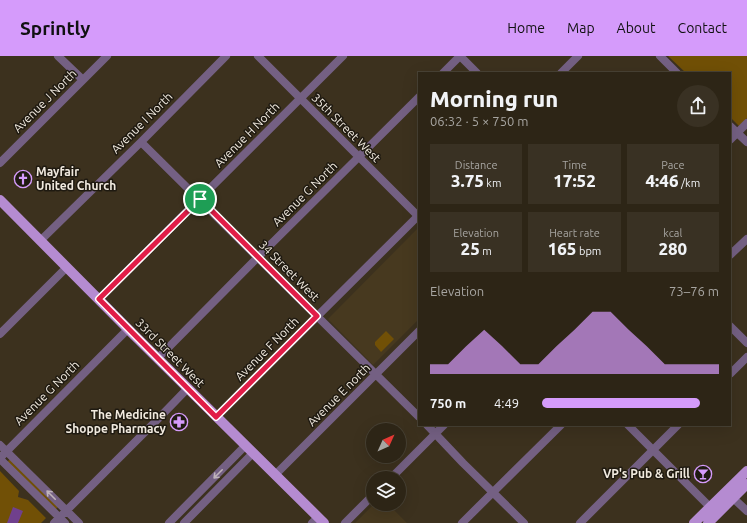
<!DOCTYPE html>
<meta charset="utf-8">
<style>
body{margin:0;font-family:Ubuntu,sans-serif;background:#393123;color:#f1f3f6;height:100vh;display:flex;flex-direction:column;font-size:15px;white-space:nowrap}
*{box-sizing:border-box;margin:0}
p{font-size:13px;color:#a7a5a1}
.icon{flex:none;width:22px;height:22px;fill:none;stroke:currentColor;stroke-width:2;stroke-linecap:round;stroke-linejoin:round}
.map{position:relative;flex:1;overflow:hidden}
.panel{position:absolute;left:418px;top:16px;width:313px;height:354px;display:flex;flex-direction:column;background:#2d2516;border-radius:0px;box-shadow:0 4px 16px #0002,0 0 0 1px #484235}
.panel>*{flex:none}
.needle{width:26px;rotate:45deg}
.controls{position:absolute;left:366px;top:367px;display:grid;gap:8px}
.controls a{display:grid;place-items:center;width:40px;height:40px;border-radius:50%;background:#2d2516;box-shadow:0 4px 16px #0002,0 0 0 1px #484235;font-size:20px}
.pin{position:absolute;display:grid;place-items:center;width:34px;height:34px;color:#fff;margin:-17px;border:2px solid #fff;border-radius:50%;box-shadow:0 1px 4px #0007}
.round{display:grid;place-items:center;flex:none;width:42px;height:42px;border-radius:21px;background:#393123}
.summary{display:flex;align-items:center;justify-content:space-between;height:68px;padding:0 12px}
h1{font-size:22px;font-weight:800;line-height:30px}
.stats{display:grid;grid-template-columns:repeat(3,1fr);gap:6px;height:68px;padding:4px 12px}
.stats div{display:grid;align-content:center;border-radius:0px;background:#393123;text-align:center}
.stats b{font-size:17px;font-weight:800}
.stats small{font-size:11px;font-weight:400}
.stats p{font-size:11px}
.chart{height:112px;padding:8px 12px}
.chart p{display:flex;justify-content:space-between}
.chart svg{width:100%;height:72px;margin-top:4px;fill:#d59bfb;opacity:.7}
ul{padding:0 12px;list-style:none;font-size:13px}
li{display:grid;grid-template-columns:64px 48px 1fr;align-items:center;height:30px}
li i{height:10px;border-radius:5px;background:#d59bfb}
header{display:flex;align-items:center;gap:24px;box-sizing:border-box;height:56px;padding:0 20px;background:#d59bfb;color:#111}
header strong{font-size:19px}
nav{display:flex;gap:22px;margin-inline-start:auto;font-size:14px}
.map>svg:first-child{display:block}
</style>
<header>
<strong>Sprintly</strong>
<nav><a>Home</a><a>Map</a><a>About</a><a>Contact</a></nav>
</header>
<div class="map">
<svg width="747" height="467" viewBox="0 0 747 467">
<rect width="100%" height="100%" fill="#3c311e"/>
<path fill="#47391f" d="M419,171v92l-46,46 -45,-46z
M374,448h14l19,19h-52z"/>
<path fill="#715006" d="M668,0h79v62l-8,8 -9,-9v-44h-44z
M386,275l8,8 -13,13 -6,-7v-3z
M10,403l48,48 -3,3 -48,-48z
M0,415l19,20 -1,6 10,3 18,18 -5,5h-41z"/>
<path fill="#70408d" d="M13,451l10,4 -5,12h-11z"/>
<g fill="none" stroke-linecap="round" stroke-linejoin="round">
<path stroke="#746083" stroke-width="8" d="M58,0l25,24
M258,0l160,160
M460,0l17,17
M660,0l17,17
M443,17l17,-17
M561,17l17,-17
M730,70l17,16
M730,84l17,-17
M141,86l278,275
M0,107l107,-107
M40,185l101,-99 85,-86
M730,199l17,-16
M99,243l244,-243
M730,270l17,17
M0,278l67,-67
M158,302l100,-101 161,-160
M730,318l17,-17
M216,361l203,-202
M427,369l36,38 61,60
M628,369l86,86
M0,389l79,78
M0,402l128,-129
M0,403l65,64
M275,419l144,-144
M391,422l53,-53
M733,442l14,13
M54,467l103,-103 31,-32
M169,467l76,-77
M184,467l69,-70
M312,467l6,-6
M345,467l28,-28
M462,467l99,-98
M580,467l98,-98"/>
<path stroke="#b58bd1" stroke-width="10" d="M0,144l133,134 191,189
M694,467l53,-52
M708,467l39,-39"/>
</g>
<defs><path id="oneway-shaft" d="M-6 0H5M1.5-3L5.5 0L1.5 3" fill="none" stroke-width="1.6" stroke-linecap="round" stroke-linejoin="round"/></defs>
<g stroke="#bfb3ba">
<use href="#oneway-shaft" transform="translate(218 418) rotate(135)"/>
<use href="#oneway-shaft" transform="translate(51 439) rotate(-135)"/>
</g>
<g fill="none" stroke-linecap="round" stroke-linejoin="round">
<defs>
<path id="route" d="M200,143l117,117 -101,101 -117,-118z"/>
</defs>
<use href="#route" stroke="#fff" stroke-width="8"/>
<use href="#route" stroke="#e11d48" stroke-width="5"/>
</g>
<defs>
<symbol id="church-ring" viewBox="-11 -11 22 22"><circle r="9.5" fill="#1f1a11" stroke="#d59bfb" stroke-width="1.5"/><path d="M-1.2-6h2.4v3.5h3.3v2.4h-3.3V6h-2.4V-.1h-3.3v-2.4h3.3Z" fill="#d59bfb"/></symbol>
<symbol id="pharmacy-ring" viewBox="-11 -11 22 22"><circle r="9.5" fill="#1f1a11" stroke="#d59bfb" stroke-width="1.5"/><path d="M-2-6h4v4h4v4h-4v4h-4v-4h-4v-4h4Z" fill="#d59bfb"/></symbol>
<symbol id="bar-ring" viewBox="-11 -11 22 22"><circle r="9.5" fill="#1f1a11" stroke="#d59bfb" stroke-width="1.5"/><path d="M-6-5H6L.8 .8V4.5H3.5V6h-7V4.5H-.8V.8Z" fill="#d59bfb"/></symbol>
</defs>
<g fill-rule="evenodd">
<use href="#church-ring" x="13" y="113" width="20" height="20"/>
<use href="#pharmacy-ring" x="169" y="356" width="20" height="20"/>
<use href="#bar-ring" x="693" y="408" width="20" height="20"/>
</g>
<g text-anchor="middle" stroke-width="3" stroke-linejoin="round" paint-order="stroke">
<g font-size="12" fill="#f1eadf" stroke="#1f1a11">
<text transform="translate(45 45) rotate(-45)" y="4">Avenue J North</text>
<text transform="translate(142 67) rotate(-45)" y="4">Avenue I North</text>
<text transform="translate(346 72) rotate(45)" y="4">35th Street West</text>
<text transform="translate(247 79) rotate(-45)" y="4">Avenue H North</text>
<text transform="translate(305 138) rotate(-45)" y="4">Avenue G North</text>
<text transform="translate(289 215) rotate(45)" y="4">34 Street West</text>
<text transform="translate(267 293) rotate(-45)" y="4">Avenue F North</text>
<text transform="translate(170 297) rotate(45)" y="4">33rd Street West</text>
<text transform="translate(47 337) rotate(-45)" y="4">Avenue G North</text>
<text transform="translate(339 339) rotate(-45)" y="4">Avenue E north</text>
</g>
<g font-size="12" font-weight="bold" fill="#f1eadf" stroke="#1f1a11" text-anchor="end">
<text x="36" y="120" text-anchor="start">Mayfair<tspan x="36" dy="14">United Church</tspan></text>
<text x="166" y="363">The Medicine<tspan x="166" dy="14">Shoppe Pharmacy</tspan></text>
<text x="690" y="422">VP's Pub &amp; Grill</text>
</g>
</g>
</svg>
<div class="controls">
<a><svg class="needle" viewBox="-14 -14 28 28"><path d="M0-13l5 13h-10z" fill="#e53935"/><path d="M0 13l5-13h-10z" fill="#a7a5a1"/></svg></a>
<a><svg class="icon" aria-label="layers" viewBox="0 0 24 24"><path d="M12 4l9 5-9 5-9-5zM3 14l9 5 9-5"/></svg></a>
</div>
<div class="pin" style="left:200px;top:143px;background:#1e9e55"><svg class="icon" aria-label="arrive" viewBox="0 0 24 24"><path d="M6 21V4h12l-3 4 3 4H6"/></svg></div>
<section class="panel">
<div class="summary"><div><h1>Morning run</h1><p>06:32 · 5 × 750 m</p></div><a class="round"><svg class="icon" aria-label="share" viewBox="0 0 24 24"><path d="M12 15V3M7 8l5-5 5 5M5 13v7h14v-7"/></svg></a></div>
<div class="stats">
<div><p>Distance</p><b>3.75<small> km</small></b></div>
<div><p>Time</p><b>17:52</b></div>
<div><p>Pace</p><b>4:46<small> /km</small></b></div>
</div>
<div class="stats">
<div><p>Elevation</p><b>25<small> m</small></b></div>
<div><p>Heart rate</p><b>165<small> bpm</small></b></div>
<div><p>kcal</p><b>280</b></div>
</div>
<div class="chart"><p><span>Elevation</span>73–76 m</p>
<svg viewBox="0 0 160 44" preserveAspectRatio="none"><path d="M0 44V38L10 38L20 27L30 17L40 27L50 38L60 38L70 27L80 17L90 6L100 6L110 17L120 27L130 38L140 38L150 38L160 38V44z"/></svg>
</div>
<ul>
<li><b>750 m</b>4:49<i style="width:89%"></i></li>
</ul>
</section>
</div>
